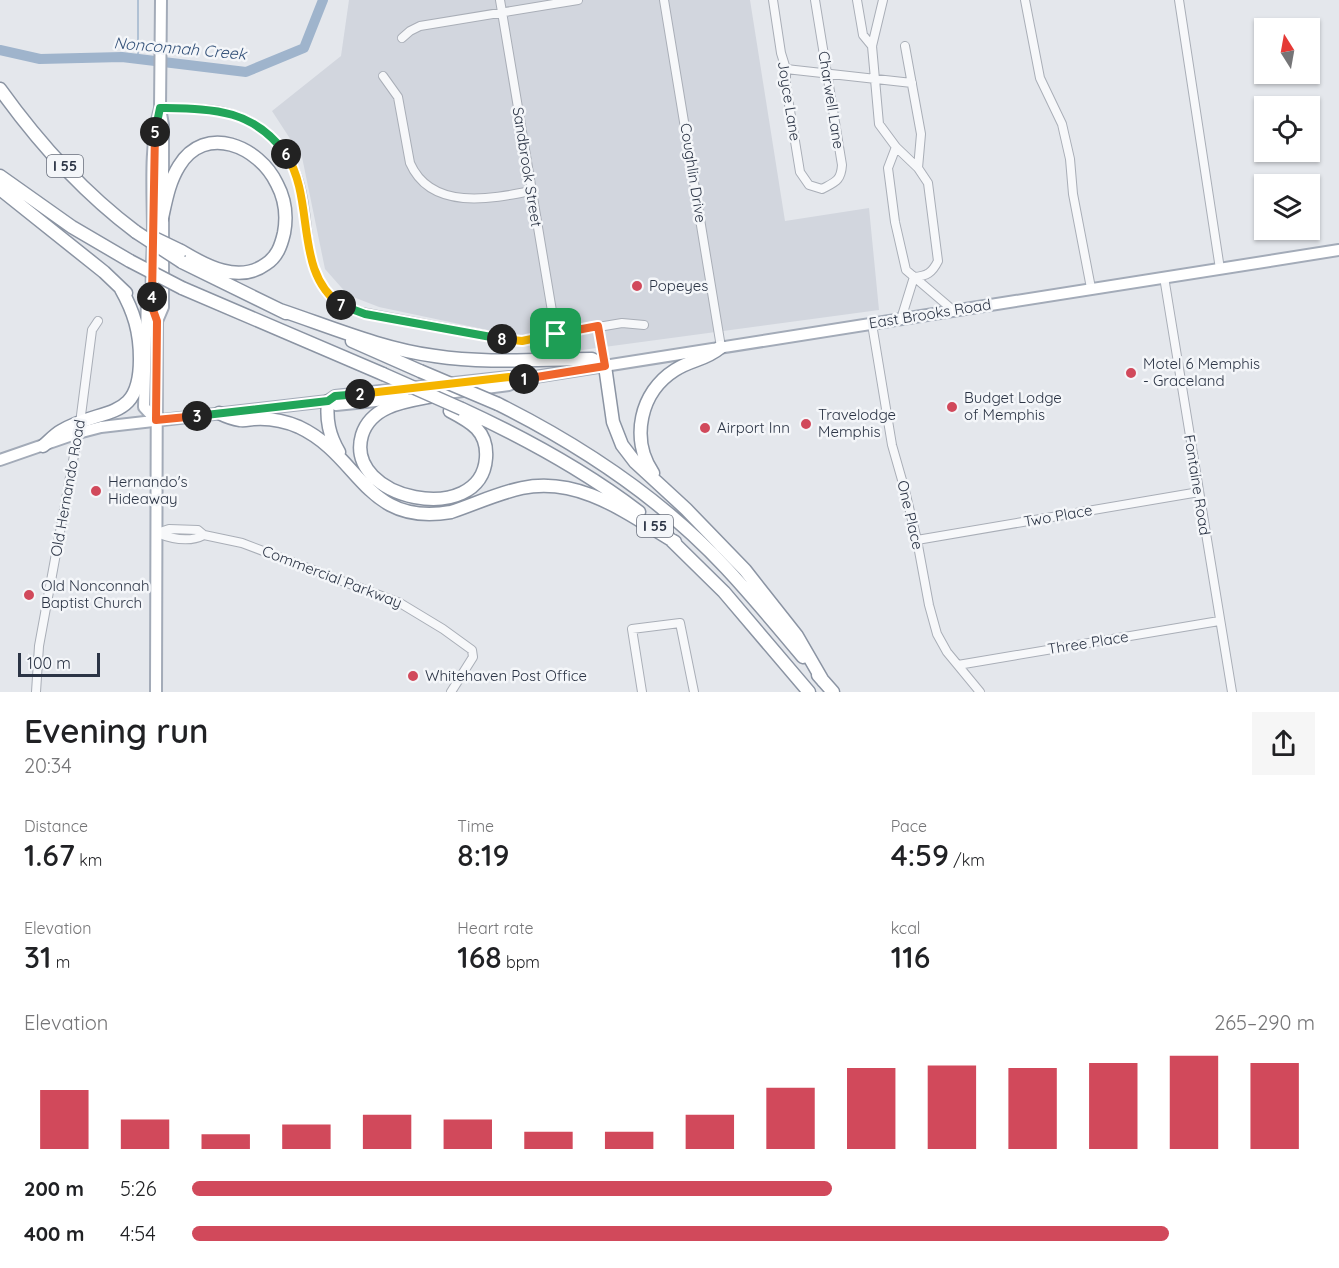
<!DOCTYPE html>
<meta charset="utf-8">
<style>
body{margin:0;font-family:Quicksand,sans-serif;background:#f6f6f6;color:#202124;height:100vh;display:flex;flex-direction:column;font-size:22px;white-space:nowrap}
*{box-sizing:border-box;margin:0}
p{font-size:20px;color:#757577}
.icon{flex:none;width:33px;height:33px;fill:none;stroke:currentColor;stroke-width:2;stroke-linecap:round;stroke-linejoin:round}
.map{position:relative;height:692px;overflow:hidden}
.side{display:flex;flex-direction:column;background:#fff;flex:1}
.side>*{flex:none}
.needle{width:39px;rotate:349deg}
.controls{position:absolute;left:1254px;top:18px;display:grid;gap:12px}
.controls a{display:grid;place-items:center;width:66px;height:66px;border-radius:0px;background:#fff;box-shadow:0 2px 4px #0004;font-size:30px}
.scale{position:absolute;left:18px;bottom:15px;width:82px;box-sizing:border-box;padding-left:6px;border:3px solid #2b3445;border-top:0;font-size:16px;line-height:21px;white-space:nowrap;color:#2b3445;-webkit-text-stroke:4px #f4f6f9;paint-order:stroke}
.pin{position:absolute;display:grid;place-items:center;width:51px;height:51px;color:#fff;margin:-26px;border-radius:12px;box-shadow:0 3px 9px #0006}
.km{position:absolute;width:30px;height:30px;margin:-15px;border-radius:50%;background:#222;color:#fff;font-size:16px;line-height:30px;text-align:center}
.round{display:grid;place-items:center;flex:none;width:63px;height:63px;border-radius:0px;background:#f6f6f6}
.overview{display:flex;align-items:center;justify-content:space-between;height:102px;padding:0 24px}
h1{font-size:33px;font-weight:600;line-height:45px}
.stats{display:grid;grid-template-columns:repeat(3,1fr);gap:9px;height:102px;padding:6px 24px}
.stats div{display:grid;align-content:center}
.stats b{font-size:30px;font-weight:600}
.stats small{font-size:16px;font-weight:400}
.stats p{font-size:16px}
.chart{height:168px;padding:12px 24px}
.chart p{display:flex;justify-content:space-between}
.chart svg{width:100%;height:108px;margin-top:6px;stroke:#d1495b;stroke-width:6}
ul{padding:0 24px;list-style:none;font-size:20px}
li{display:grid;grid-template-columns:96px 72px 1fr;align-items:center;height:45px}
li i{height:15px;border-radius:8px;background:#d1495b}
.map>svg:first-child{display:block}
</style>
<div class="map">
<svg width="1339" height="692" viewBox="0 0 1339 692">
<rect width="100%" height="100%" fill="#e4e7ec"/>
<path fill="#d2d6de" d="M349,0h401l35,221 84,-13 10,102 -297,40 -203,-43 -31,-12 -23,-26 -23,-112 -30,-46 69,-55z"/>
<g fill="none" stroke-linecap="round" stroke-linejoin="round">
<path stroke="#9fb4cc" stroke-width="1.5" d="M138,0v59"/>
<path stroke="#9fb4cc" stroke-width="10" d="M0,50l40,9 82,-2 124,15 58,-24 19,-48"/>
<defs>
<path id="minor" d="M500,0l56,335
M664,0l57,347
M773,0l8,53 5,16v17l14,86 9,13 13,4c13,-7 19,-8 20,-24l-27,-165
M857,0l6,35 9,11
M883,0l-11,46 7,78 17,23 22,21 10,15 10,78c-6,12 -11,15 -24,16
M1025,0l15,78 22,46 8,35 3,35 18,94
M1179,0l41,269
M402,38l8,-7 10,-5 158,-26
M905,46l16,88 -3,34
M786,69l126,14
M383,76l15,21 12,66c21,48 81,36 121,28
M160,108c21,1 44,-1 65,4 18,4 34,13 47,26 14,13 23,29 28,47 13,46 -1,101 51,125l165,31 106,-18 22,2
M896,147l-8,21 7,54 11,48 48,41
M1164,277l68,415
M901,319l13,-42
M872,324l20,121 12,42 13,53 12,65 8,29 10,18 33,40
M598,326l7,40
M169,529l29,1 6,5c-15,8 -32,4 -47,-2z
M204,535l38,8 158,60 43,26 29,21 1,7 -22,35
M917,540l282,-48
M958,665l261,-44
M36,692l3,-46 41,-223 12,-93 6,-9
M642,692l-10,-63 48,-6 14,69"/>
<path id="major" d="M147,299l-3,108 12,13
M157,321l6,-14v-182l-3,-17 1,-108
M432,395l77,-10 13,-6 817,-129
M328,401l8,4 69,-7
M0,460l78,-27 23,-6 227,-26 7,-5 174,-19 12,2
M156,692l1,-371c-9,-28 -4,-60 -4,-88 0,-41 -4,-85 7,-125"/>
<path id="highway" d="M0,89c38,53 84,104 136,143
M0,176l72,51 58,34
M0,189l104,83 22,21
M162,218c4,-18 7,-36 17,-52 26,-43 80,-20 98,18 8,15 10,33 7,49 -3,13 -7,24 -18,31 -27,20 -60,2 -85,-13
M182,262l104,51
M182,288l201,86
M280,310c51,17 102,39 155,46 51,8 105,3 157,3l13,7 8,56 9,23 13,17 51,47 59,61 52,66 26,45
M352,341l68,30
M439,395c-28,6 -67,8 -77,40 -19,65 119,93 124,23 2,-27 -15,-36 -36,-47
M328,401c-2,19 1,34 11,51
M498,404c84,42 163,94 228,164 27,29 52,59 77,89
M462,409c63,29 122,61 177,103
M219,413c6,3 14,6 21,7 5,1 10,-1 14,-1 15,-1 31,2 45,8 62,29 66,100 152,85 24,-8 47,-19 71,-24 58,-12 106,26 153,54
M43,446c6,-5 11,-11 18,-15 42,-25 79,-8 79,-72 0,-27 -6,-47 -19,-70
M653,473c-23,-34 -13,-81 22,-103 17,-11 29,-9 46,-23
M668,537l56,55 85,100
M818,675l15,17"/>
</defs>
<use href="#minor" stroke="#a9aeb7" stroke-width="10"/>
<use href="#major" stroke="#a3abb8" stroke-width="14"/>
<use href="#highway" stroke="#8b94a3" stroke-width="15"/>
<use href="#minor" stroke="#f7f8fa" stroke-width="8"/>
<use href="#major" stroke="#fff" stroke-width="10"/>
<use href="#highway" stroke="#fff" stroke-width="12"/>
<defs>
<path id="highway-bridge" d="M136,232l46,30
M154,238l27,13
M130,261l52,27
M420,371l78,33
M383,374l79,35"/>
</defs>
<use href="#highway-bridge" stroke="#8b94a3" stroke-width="15" stroke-linecap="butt"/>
<use href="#highway-bridge" stroke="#fff" stroke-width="12"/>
</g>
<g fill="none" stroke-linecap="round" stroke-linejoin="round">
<defs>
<path id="split-1" d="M524,379l81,-13 -7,-40 -42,8"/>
<path id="split-2" d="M360,394l149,-17 15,2"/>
<path id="split-3" d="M197,416l131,-15 7,-5 25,-2"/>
<path id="split-4" d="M152,297v10l5,14 -1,99 41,-4"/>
<path id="split-5" d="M152,297l3,-165"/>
<path id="split-6" d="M155,132l5,-24c53,1 92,0 126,46"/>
<path id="split-7" d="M286,154c30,47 7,118 55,151"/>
<path id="split-8" d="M341,305l24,9 137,25"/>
<path id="split-9" d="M502,339l20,2 34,-7"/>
</defs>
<use href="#split-1" stroke="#fff" stroke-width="12"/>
<use href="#split-2" stroke="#fff" stroke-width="12"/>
<use href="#split-3" stroke="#fff" stroke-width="12"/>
<use href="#split-4" stroke="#fff" stroke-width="12"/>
<use href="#split-5" stroke="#fff" stroke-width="12"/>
<use href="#split-6" stroke="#fff" stroke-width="12"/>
<use href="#split-7" stroke="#fff" stroke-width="12"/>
<use href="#split-8" stroke="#fff" stroke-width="12"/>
<use href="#split-9" stroke="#fff" stroke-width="12"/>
<use href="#split-1" stroke="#f0652b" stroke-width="8"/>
<use href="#split-2" stroke="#f5b400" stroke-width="8"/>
<use href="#split-3" stroke="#22a559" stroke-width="8"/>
<use href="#split-4" stroke="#f0652b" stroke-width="8"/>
<use href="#split-5" stroke="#f0652b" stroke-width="8"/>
<use href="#split-6" stroke="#22a559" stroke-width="8"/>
<use href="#split-7" stroke="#f5b400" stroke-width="8"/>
<use href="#split-8" stroke="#22a559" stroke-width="8"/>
<use href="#split-9" stroke="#f5b400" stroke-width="8"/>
</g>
<g fill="#d1495b" stroke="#f4f6f9" stroke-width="2">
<circle cx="637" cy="286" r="6"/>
<circle cx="1131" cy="373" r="6"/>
<circle cx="952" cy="407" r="6"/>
<circle cx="806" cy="424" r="6"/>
<circle cx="705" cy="428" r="6"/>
<circle cx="96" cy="491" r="6"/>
<circle cx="29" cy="595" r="6"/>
<circle cx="413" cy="676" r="6"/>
</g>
<g text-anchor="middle" stroke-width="5" stroke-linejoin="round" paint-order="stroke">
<g fill="#f4f6f9" stroke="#676e7b" stroke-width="1.5">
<rect x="47" y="155" width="36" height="22" rx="4.5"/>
<rect x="637" y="515" width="36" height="22" rx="4.5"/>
</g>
<g font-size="14" font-weight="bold" fill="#2b3445">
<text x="65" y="171">I 55</text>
<text x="655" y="531">I 55</text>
</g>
<g font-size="15" fill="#2b3445" stroke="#f4f6f9">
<text transform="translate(831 100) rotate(81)" y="5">Charwell Lane</text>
<text transform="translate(789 101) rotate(81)" y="5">Joyce Lane</text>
<text transform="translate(527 167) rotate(81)" y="5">Sandbrook Street</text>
<text transform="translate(693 173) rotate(81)" y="5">Coughlin Drive</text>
<text transform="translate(930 314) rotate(-9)" y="5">East Brooks Road</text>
<text transform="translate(1197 485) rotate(81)" y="5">Fontaine Road</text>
<text transform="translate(68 488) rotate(-80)" y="5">Old Hernando Road</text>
<text transform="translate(910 515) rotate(77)" y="5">One Place</text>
<text transform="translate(1058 516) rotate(-10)" y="5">Two Place</text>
<text transform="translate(332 577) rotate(21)" y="5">Commercial Parkway</text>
<text transform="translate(1088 643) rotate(-9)" y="5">Three Place</text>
</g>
<g font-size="15" fill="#2b3445" stroke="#f4f6f9" text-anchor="start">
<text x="649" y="291">Popeyes</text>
<text x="1143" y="369">Motel 6 Memphis<tspan x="1143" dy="17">- Graceland</tspan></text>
<text x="964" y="403">Budget Lodge<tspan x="964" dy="17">of Memphis</tspan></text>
<text x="818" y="420">Travelodge<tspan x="818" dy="17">Memphis</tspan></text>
<text x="717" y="433">Airport Inn</text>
<text x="108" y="487">Hernando's<tspan x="108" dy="17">Hideaway</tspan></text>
<text x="41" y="591">Old Nonconnah<tspan x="41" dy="17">Baptist Church</tspan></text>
<text x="425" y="681">Whitehaven Post Office</text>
</g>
<g font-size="16" font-style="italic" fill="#34527a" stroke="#f4f6f9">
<text transform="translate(180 48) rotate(5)" y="6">Nonconnah Creek</text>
</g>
</g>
</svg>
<div class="controls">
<a><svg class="needle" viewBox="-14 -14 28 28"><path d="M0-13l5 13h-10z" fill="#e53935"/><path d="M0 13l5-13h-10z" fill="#757577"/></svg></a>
<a><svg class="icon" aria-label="locate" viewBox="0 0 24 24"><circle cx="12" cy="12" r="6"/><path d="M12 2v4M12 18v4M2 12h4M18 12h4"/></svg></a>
<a><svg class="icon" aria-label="layers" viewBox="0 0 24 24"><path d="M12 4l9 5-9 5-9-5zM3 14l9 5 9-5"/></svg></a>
</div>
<div class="scale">100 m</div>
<div class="pin" style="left:556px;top:334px;background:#1e9e55"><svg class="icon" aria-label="arrive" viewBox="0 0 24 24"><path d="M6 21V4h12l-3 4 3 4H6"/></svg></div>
<b class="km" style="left:524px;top:379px">1</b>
<b class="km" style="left:360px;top:394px">2</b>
<b class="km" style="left:197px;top:416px">3</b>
<b class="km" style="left:152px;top:297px">4</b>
<b class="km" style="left:155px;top:132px">5</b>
<b class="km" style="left:286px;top:154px">6</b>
<b class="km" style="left:341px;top:305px">7</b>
<b class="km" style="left:502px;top:339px">8</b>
</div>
<section class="side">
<div class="overview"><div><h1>Evening run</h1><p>20:34</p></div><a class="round"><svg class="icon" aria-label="share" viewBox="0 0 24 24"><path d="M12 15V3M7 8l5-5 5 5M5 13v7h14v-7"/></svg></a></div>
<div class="stats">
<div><p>Distance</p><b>1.67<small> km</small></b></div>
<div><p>Time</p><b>8:19</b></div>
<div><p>Pace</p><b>4:59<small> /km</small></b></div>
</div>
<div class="stats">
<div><p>Elevation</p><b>31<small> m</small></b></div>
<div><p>Heart rate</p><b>168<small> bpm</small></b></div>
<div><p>kcal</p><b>116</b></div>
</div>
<div class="chart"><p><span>Elevation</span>265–290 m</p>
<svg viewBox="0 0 160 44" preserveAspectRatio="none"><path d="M5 44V20M15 44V32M25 44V38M35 44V34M45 44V30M55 44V32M65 44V37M75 44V37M85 44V30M95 44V19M105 44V11M115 44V10M125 44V11M135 44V9M145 44V6M155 44V9"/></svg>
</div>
<ul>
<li><b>200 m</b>5:26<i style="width:57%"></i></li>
<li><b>400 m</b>4:54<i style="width:87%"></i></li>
</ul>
</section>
